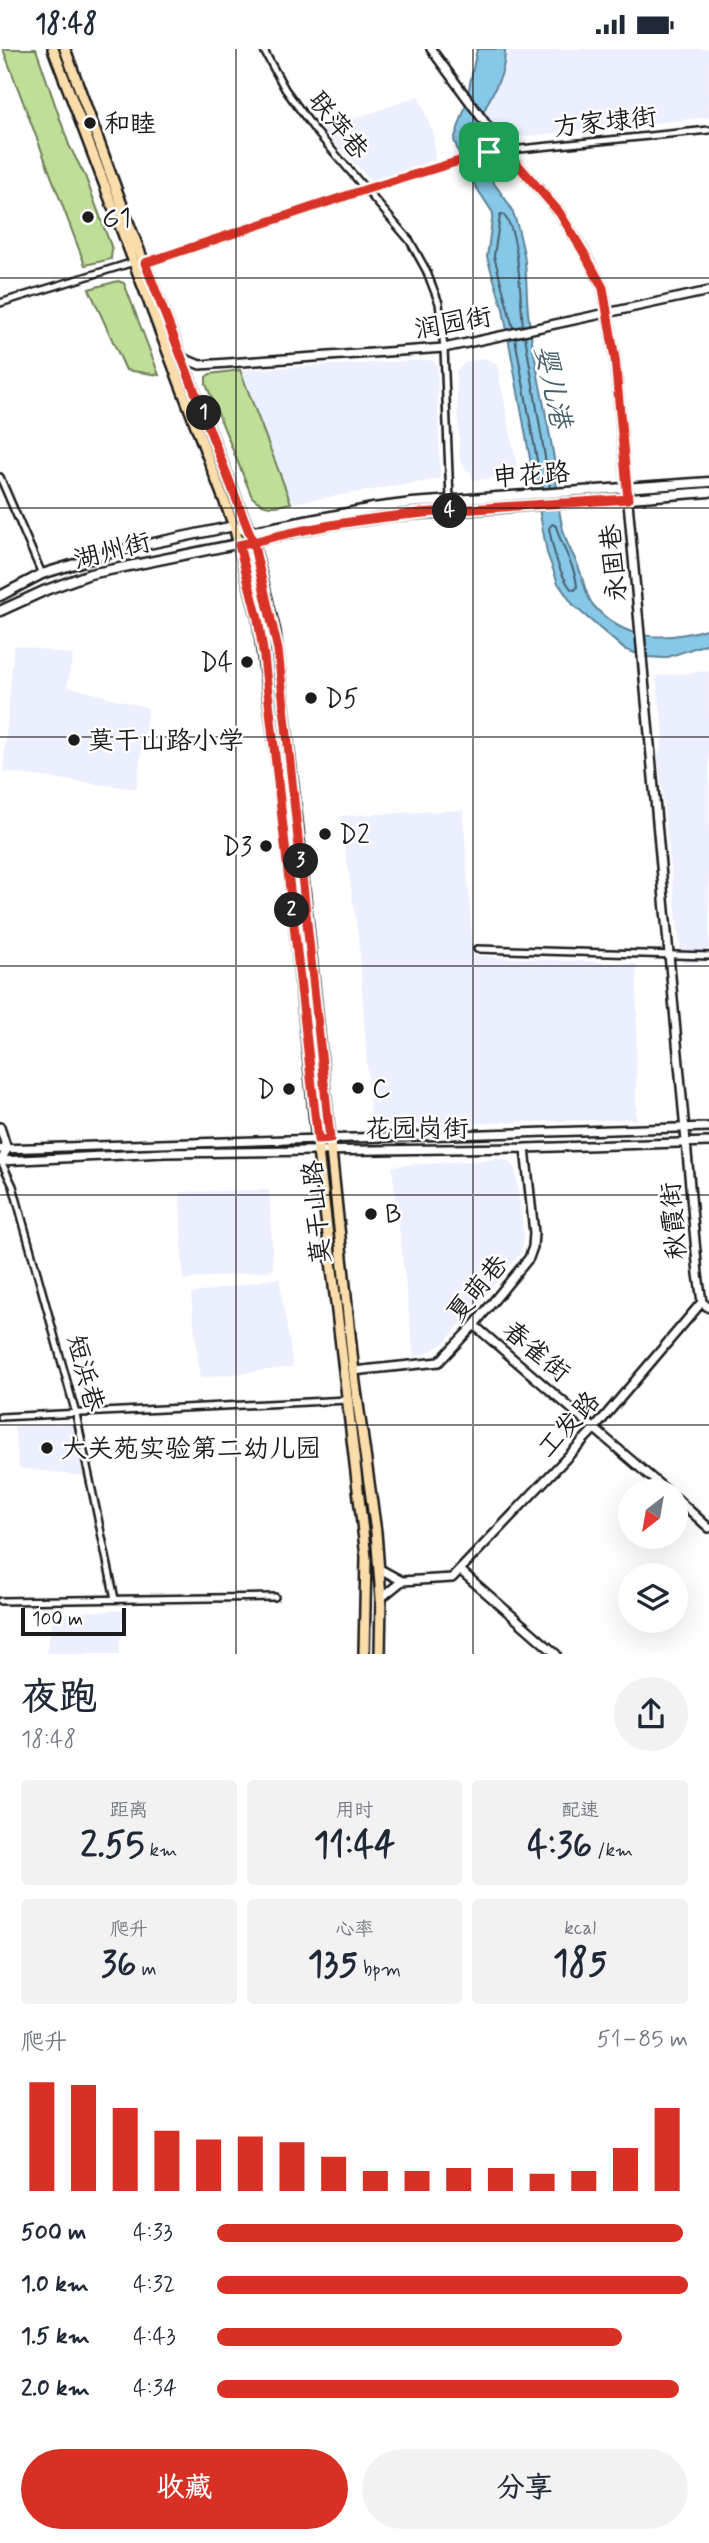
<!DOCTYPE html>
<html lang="zh">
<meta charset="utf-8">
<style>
body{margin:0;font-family:Mynerve,"LXGW WenKai TC",sans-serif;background:#f2f2f3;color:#1f2937;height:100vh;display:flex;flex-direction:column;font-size:26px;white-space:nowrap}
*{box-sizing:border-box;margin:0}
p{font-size:23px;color:#747a83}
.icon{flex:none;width:38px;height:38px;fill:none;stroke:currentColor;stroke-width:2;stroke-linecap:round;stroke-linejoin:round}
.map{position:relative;height:1605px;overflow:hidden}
.side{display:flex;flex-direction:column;background:#fff;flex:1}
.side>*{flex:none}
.needle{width:46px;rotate:211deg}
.controls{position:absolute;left:618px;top:1430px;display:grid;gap:14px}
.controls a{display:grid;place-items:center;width:70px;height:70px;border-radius:50%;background:#fff;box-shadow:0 7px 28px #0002;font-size:35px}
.scale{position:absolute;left:21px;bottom:18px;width:105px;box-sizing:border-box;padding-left:7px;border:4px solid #1c1c1c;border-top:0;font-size:19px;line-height:24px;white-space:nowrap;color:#1c1c1c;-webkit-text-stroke:5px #fff;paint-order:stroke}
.pin{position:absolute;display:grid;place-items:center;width:60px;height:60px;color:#fff;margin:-30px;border-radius:14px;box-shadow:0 4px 10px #0006}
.km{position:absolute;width:35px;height:35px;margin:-18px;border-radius:50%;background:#222;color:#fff;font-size:19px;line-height:35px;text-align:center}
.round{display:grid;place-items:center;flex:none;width:74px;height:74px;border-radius:37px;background:#f2f2f3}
.headline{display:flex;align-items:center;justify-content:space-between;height:119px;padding:0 21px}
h1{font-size:38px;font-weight:700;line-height:52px}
.stats{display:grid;grid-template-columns:repeat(3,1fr);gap:10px;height:119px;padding:7px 21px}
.stats div{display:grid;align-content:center;border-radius:7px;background:#f2f2f3;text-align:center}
.stats b{font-size:35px;font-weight:700}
.stats small{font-size:19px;font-weight:400}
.stats p{font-size:19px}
.chart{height:196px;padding:14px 21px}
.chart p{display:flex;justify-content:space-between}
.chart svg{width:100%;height:126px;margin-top:7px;stroke:#d93025;stroke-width:6}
.cta{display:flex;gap:14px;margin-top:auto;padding:14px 21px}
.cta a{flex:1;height:80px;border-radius:42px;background:#d93025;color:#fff;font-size:28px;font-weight:700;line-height:80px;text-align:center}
.cta a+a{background:#f2f2f3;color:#1f2937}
ul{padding:0 21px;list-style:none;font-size:23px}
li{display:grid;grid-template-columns:112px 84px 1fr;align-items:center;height:52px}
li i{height:18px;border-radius:9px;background:#d93025}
.status{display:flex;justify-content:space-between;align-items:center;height:49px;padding:0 35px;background:#fff;direction:ltr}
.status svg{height:19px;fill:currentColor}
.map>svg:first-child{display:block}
</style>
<div class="status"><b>18:48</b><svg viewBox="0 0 49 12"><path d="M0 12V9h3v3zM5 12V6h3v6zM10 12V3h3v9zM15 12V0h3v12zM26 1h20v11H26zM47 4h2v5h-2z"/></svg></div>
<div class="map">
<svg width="709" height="1605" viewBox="0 0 709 1605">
<rect width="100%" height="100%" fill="#fff"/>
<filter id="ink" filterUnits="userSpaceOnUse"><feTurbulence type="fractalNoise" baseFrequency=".0143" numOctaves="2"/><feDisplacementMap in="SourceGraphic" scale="14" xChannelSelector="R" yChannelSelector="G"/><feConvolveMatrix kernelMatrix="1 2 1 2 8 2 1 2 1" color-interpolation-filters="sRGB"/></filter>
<g filter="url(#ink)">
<path fill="#ebeffe" d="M498,0h211v68l-200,21 -7,-2 -22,-30z
M419,47l12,33h2l2,31 -63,21 -50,-51z
M486,309l11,7 22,112 -47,3 -1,-8 -5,-2 -6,-10 -4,-89 10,-9z
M431,311l6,5 3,114 -149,24 -51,-133z
M14,596l59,10 -6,31 81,22 -12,81 -133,-17z
M709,622v290l-27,1 -24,-206 6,-20 -8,-60z
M463,761l10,146 164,8 -1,155 -265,7 -12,-184 -19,-126z
M501,1110l8,2 6,8 9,69 -3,15 -76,89 -18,11 -13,4 -22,-191z
M269,1141l4,80 -90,10 -3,-88z
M279,1229l14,89 -93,11 -9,-84z
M69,1375l5,5 10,47 -65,-8 -5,-42z
M124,1561l-5,44h-73l8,-41z"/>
<path fill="#bfdf98" stroke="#6e7e5a" stroke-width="2" d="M3,0h33l33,96 16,31 27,73 -1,10 -26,6z
M118,232l6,2 35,92 -33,-5 -37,-81z
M240,321l51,133c-16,4 -26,6 -39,-6l-46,-113v-7l4,-3z"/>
<path fill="#87c7e8" stroke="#5c8396" stroke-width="2" d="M477,0h28c0,9 -1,17 -4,26 -6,17 -29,52 -27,69 2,18 24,44 34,59 9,15 12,34 16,51 3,19 2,38 4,58 5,47 17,94 25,141 5,29 3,61 14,89 3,8 8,16 11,24 6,13 6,27 15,39 32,37 73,37 116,23v15l-44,15 -19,-1 -22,-8 -50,-43 -16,-23 -11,-30 -44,-244 -16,-52 6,-44 -28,-43 -11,-30 11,-32z"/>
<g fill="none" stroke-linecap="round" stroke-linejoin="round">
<path stroke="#47606e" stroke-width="2" d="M513,279l-19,-72 6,-40 2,-2c18,12 18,88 21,112
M525,287l25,152
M515,289l27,150
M552,475l4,2c5,21 20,41 21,61l-2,3 -4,-1c-13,-18 -18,-39 -22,-61z"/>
<defs>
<path id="minor" d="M263,0l22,40 29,40 96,112 16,29 13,33 5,45 6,152
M145,214l222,-74 122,-37 220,-22
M0,254l134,-41
M0,428l42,97
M477,900l232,7
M1,1112l12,25 63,228 39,185
M0,1368l348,-17
M0,1552l275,-4"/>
<path id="tertiary" d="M431,0l74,101 54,62 25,40 19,36 12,71 83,915 4,28 7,6
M183,309l17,7 244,-17 265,-57
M0,1078l7,22 -6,12
M0,1100l709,-22
M0,1112l165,-8 360,-5 184,-6
M474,1276l193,166
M353,1322l86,-9 35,-37 55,-67 4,-11 1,-14 -9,-85
M676,1449l33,30
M380,1520l22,12 50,-3 143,-150 107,-126
M460,1521l96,84
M381,1549l21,-17"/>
<path id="secondary" d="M0,547l42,-22 78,-24 114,-24 15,6 124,-24 39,-5 297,-21
M0,562l46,-21 44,-16 245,-50 57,-8 317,-24"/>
<path id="primary" d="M53,0l181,477 24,93 24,181 36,351 48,406 -2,97
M65,0l65,178 123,315 22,90 23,198 57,553 21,149 5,66 -1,56"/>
</defs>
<use href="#minor" stroke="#1c1c1c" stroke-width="10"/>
<use href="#tertiary" stroke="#1c1c1c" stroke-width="12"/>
<use href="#secondary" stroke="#1c1c1c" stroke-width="13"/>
<use href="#primary" stroke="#1c1c1c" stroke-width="14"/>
<use href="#minor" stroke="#fff" stroke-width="5"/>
<use href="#tertiary" stroke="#fff" stroke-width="7"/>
<use href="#secondary" stroke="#fff" stroke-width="8"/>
<use href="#primary" stroke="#fbddab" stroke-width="9"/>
</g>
</g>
<g fill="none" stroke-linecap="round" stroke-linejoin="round" filter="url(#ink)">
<defs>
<path id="route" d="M489,103l-122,37 -222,74 108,279 -14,3 19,74 6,38 54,483 12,-1 -52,-489 -25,-108c122,-33 250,-34 375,-43l-13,-140 -12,-71 -19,-35 -25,-41 -54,-62 -16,2"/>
</defs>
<use href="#route" stroke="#fff" stroke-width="14"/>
<use href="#route" stroke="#d93025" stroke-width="9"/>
</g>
<path fill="none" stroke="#1c1c1c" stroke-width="2" stroke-opacity="0.55" d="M236,0v1605M473,0v1605M0,229h709M0,459h709M0,688h709M0,917h709M0,1146h709M0,1376h709"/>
<g fill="#1c1c1c" stroke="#fff" stroke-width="2.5">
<circle cx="90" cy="74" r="7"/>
<circle cx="88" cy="168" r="7"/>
<circle cx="247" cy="613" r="7"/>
<circle cx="311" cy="649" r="7"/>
<circle cx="74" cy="691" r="7"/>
<circle cx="325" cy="785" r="7"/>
<circle cx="266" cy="797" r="7"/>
<circle cx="358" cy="1039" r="7"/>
<circle cx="289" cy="1040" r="7"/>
<circle cx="371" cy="1165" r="7"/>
<circle cx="47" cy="1399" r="7"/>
</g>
<g text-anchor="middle" stroke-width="5" stroke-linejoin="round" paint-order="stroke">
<g font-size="26" fill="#1c1c1c" stroke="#fff">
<text transform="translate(605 72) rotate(-6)" y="9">方家埭街</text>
<text transform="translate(339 76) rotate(51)" y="9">联萍巷</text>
<text transform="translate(453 273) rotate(-10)" y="9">润园街</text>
<text transform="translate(531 425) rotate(-4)" y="9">申花路</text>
<text transform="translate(112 501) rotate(-14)" y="9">湖州街</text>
<text transform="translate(613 514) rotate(-95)" y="9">永固巷</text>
<text x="417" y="1088">花园岗街</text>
<text transform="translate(316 1163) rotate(-95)" y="9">莫干山路</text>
<text transform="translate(673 1172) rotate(-95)" y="9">秋霞街</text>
<text transform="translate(477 1239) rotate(-50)" y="9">夏萌巷</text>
<text transform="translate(537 1302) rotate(40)" y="9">春雀街</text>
<text transform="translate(86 1324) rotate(75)" y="9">短浜巷</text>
<text transform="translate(568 1375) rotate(-48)" y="9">工发路</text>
</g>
<g font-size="26" fill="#1c1c1c" stroke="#fff" text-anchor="start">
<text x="104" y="83">和睦</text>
<text x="102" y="177">G1</text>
<text x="233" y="622" text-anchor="end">D4</text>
<text x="325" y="658">D5</text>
<text x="88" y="700">莫干山路小学</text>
<text x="339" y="794">D2</text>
<text x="252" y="806" text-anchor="end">D3</text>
<text x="372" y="1048">C</text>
<text x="275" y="1049" text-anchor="end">D</text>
<text x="385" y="1174">B</text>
<text x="61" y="1408">大关苑实验第二幼儿园</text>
</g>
<g font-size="28" font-style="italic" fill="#47606e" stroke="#fff">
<text transform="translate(554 337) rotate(78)" y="10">婴儿港</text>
</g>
</g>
</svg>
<div class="controls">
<a><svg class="needle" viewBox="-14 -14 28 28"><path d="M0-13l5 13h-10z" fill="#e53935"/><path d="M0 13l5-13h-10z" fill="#747a83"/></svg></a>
<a><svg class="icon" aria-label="layers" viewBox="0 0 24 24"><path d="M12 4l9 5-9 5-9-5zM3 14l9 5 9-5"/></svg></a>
</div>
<div class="scale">100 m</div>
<div class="pin" style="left:489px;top:103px;background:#1e9e55"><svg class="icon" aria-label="arrive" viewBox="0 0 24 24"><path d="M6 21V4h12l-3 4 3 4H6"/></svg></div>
<b class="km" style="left:204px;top:364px">1</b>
<b class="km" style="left:292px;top:861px">2</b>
<b class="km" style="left:301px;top:812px">3</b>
<b class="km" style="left:450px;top:462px">4</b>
</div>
<section class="side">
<div class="headline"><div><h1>夜跑</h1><p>18:48</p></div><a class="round"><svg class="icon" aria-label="share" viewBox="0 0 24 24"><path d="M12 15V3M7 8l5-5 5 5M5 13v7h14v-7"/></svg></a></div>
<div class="stats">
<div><p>距离</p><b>2.55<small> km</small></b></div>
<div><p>用时</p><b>11:44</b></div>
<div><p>配速</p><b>4:36<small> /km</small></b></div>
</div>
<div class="stats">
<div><p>爬升</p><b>36<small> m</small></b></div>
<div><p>心率</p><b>135<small> bpm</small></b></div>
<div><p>kcal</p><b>185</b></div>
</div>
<div class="chart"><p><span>爬升</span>51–85 m</p>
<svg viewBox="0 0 160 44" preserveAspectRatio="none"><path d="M5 44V6M15 44V7M25 44V15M35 44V23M45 44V26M55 44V25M65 44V27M75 44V32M85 44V37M95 44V37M105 44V36M115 44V36M125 44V38M135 44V37M145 44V29M155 44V15"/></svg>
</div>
<ul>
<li><b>500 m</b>4:33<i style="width:99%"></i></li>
<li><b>1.0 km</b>4:32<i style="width:100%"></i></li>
<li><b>1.5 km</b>4:43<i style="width:86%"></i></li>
<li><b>2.0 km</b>4:34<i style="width:98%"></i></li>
</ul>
<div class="cta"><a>收藏</a><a>分享</a></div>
</section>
